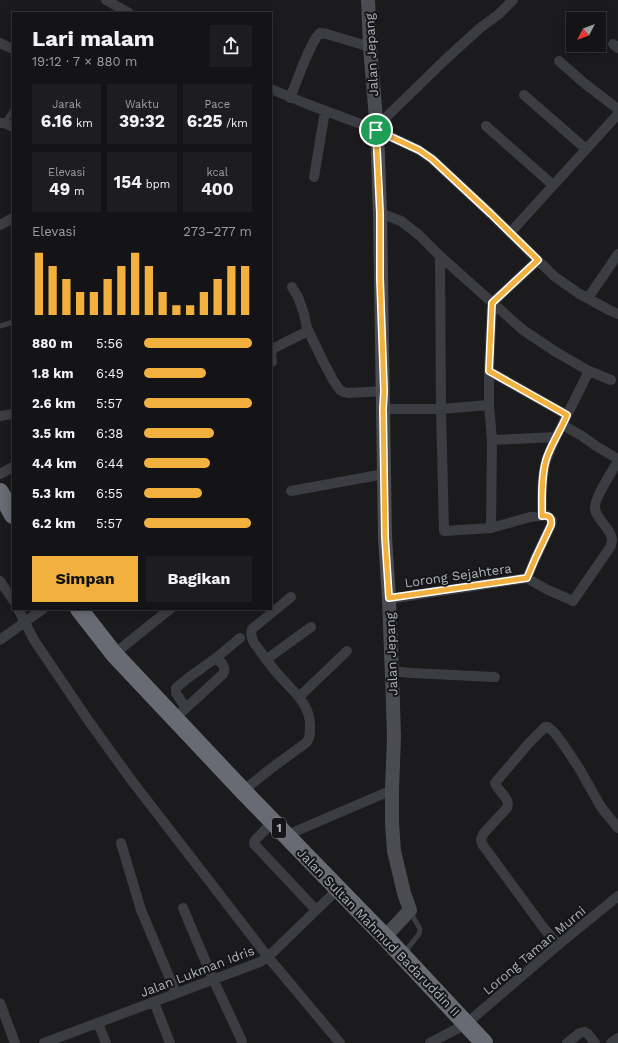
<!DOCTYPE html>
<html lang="id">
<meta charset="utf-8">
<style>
body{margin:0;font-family:"Work Sans",sans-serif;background:#1d1d1f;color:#f1f3f6;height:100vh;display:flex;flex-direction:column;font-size:15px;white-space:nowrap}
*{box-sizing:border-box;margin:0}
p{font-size:13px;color:#9d9ea1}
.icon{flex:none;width:22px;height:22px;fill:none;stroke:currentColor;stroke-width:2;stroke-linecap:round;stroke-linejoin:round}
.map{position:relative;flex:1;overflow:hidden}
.details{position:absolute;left:12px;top:12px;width:260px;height:598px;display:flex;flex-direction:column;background:#141416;border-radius:0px;box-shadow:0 2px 10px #0003,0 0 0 1px #333335}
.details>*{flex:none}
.needle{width:26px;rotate:228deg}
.tools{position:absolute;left:566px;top:12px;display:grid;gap:8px}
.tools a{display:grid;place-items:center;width:40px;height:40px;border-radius:0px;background:#141416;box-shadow:0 2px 10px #0003,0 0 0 1px #333335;font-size:20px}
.pin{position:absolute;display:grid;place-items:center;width:34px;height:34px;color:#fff;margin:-17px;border:2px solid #fff;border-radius:50%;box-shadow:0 1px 4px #0007}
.round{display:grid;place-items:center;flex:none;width:42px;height:42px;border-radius:0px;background:#1d1d1f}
.headline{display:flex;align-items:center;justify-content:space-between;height:68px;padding:0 20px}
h1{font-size:22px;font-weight:700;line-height:30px}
.metrics{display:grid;grid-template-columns:repeat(3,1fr);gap:6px;height:68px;padding:4px 20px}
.metrics div{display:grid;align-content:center;border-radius:0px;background:#1d1d1f;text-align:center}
.metrics b{font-size:17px;font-weight:700}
.metrics small{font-size:11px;font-weight:400}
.metrics p{font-size:11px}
.chart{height:112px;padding:8px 20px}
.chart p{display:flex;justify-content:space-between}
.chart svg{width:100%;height:72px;margin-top:4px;stroke:#f2b13e;stroke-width:6}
.button{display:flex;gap:8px;margin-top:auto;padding:8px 20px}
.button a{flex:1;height:46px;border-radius:0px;background:#f2b13e;color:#111;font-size:16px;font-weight:700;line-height:46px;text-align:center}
.button a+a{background:#1d1d1f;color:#f1f3f6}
ul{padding:0 20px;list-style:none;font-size:13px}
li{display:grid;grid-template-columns:64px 48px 1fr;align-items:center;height:30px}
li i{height:10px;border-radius:5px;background:#f2b13e}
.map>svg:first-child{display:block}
</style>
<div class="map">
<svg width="618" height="1043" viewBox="0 0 618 1043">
<rect width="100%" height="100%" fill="#1b1b1d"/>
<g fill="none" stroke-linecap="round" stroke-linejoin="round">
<path stroke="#3c3d42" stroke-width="5" d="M4,123l9,-13
M0,326l13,-4
M404,953l15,-19 1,-5 -10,-18"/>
<path stroke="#3c3d42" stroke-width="10" d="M106,0l23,13
M0,43l13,6
M613,44l5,4
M559,61l25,22 34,26
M271,89l36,15 70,26 42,20 13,9 59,55 63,62 24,17 31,17 9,4
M524,95l62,54
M290,98c6,-14 20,-56 30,-65l7,1 43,13
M0,123h4l9,4
M486,126l67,59
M376,127l70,-68 34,-31 19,-14 14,-14
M314,177l11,-66
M380,213l21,8 18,14 21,21 1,153 3,122 47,-3 39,-11 16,-2 4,3 2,2 -1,5 -16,34 -8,19
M0,225l13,-7
M510,233l108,-119
M440,256l83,74 33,22 33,19 22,9
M292,287l6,10 6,17 3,14 16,33 10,19 7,10 4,2 4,1 36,-2
M588,298l30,-44
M272,362l-1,-8 3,-6 34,-17
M489,371l78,44
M489,405v-34l3,-68 46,-43
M383,409h58l48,-4 3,35 -1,88
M0,416l13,-2
M563,425l19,11 14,10 22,13
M492,440l64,-3 33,-66
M0,474l13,-7
M291,491l93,-17
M542,516c0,-19 -1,-40 5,-58 3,-7 6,-14 9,-21
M0,581l13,19
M389,599l138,-21 19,11 27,12 38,-55c0,-2 1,-4 1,-6 0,-10 -15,-20 -17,-31 -2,-9 18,-39 23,-48
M18,609l16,31 54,80 44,61 136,176 72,86
M0,640l43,-31
M114,654l56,-45
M267,659l44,-32
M392,671l19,2 84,4
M299,697l48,-46
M186,708l37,-34c4,-7 -2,-12 -7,-16
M175,718l11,-10 -10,-15v-5l12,-10 28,-20 24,-20
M243,791l26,-21 38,-28c3,-5 3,-9 3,-15 1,-24 -19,-37 -33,-54 -8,-9 -15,-20 -23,-30 -2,-5 -4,-8 -2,-14l39,-32
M273,822l-17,17 -2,3v2l62,66
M287,835l105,-45
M121,843l20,67 35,83
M183,908l30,71 29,62
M558,945l-15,-18 -61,-83 -1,-5 2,-5 24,-26c4,-10 -9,-16 -12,-25l34,-40 16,-16h3l6,5 9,12 16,24 22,39 17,21
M154,1002l16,41
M0,1003l15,40
M98,1023l8,20
M44,1043l216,-81 11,-8 67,-65
M430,1043l36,-19 92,-79 60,-49
M567,1043l13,-10 4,-1 4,2 7,9
M611,1043l7,-5"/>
<path stroke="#4a4c52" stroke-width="14" d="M368,0l2,47 7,83 3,83 5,324 4,62 4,105 1,33 -2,53v33l2,28 10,42 6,17 -25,27"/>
<path stroke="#686b73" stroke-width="18" d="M0,492l13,23
M79,609l35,45 129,137 142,146 99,106"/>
</g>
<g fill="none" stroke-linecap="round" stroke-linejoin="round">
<defs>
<path id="route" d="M376,130l43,20 13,9 59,55 47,46 -46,43 -3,68 78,44c-6,15 -16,29 -21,45 -5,18 -4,38 -4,56 8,-1 10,2 9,9l-16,34 -8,19 -138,20 -4,-61 -2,-128 1,-18 -4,-113v-65z"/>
</defs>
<use href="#route" stroke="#fff" stroke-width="8"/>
<use href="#route" stroke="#f2b13e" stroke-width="5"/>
</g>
<g text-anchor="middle" stroke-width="4" stroke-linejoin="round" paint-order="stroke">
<rect fill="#161618" stroke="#80838b" stroke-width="1" x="272" y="818" width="14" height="20" rx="3"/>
<g font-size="12" font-weight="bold" fill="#aeb2bc">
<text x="279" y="832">1</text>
</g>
<g font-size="13" fill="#aeb2bc" stroke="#161618">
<text transform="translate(371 55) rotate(-93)" y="5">Jalan Jepang</text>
<text transform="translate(458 575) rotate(-8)" y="5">Lorong Sejahtera</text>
<text transform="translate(391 654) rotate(-92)" y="5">Jalan Jepang</text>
<text transform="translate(379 932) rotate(46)" y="5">Jalan Sultan Mahmud Badaruddin II</text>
<text transform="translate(534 950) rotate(-40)" y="5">Lorong Taman Murni</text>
<text transform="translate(197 971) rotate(-21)" y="5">Jalan Lukman Idris</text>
</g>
</g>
</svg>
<div class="tools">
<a><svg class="needle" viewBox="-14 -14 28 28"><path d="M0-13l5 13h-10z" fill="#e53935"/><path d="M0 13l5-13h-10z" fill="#9d9ea1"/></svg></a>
</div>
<div class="pin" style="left:376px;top:130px;background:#1e9e55"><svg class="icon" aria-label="arrive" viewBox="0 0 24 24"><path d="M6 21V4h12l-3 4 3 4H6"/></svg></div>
<section class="details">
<div class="headline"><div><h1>Lari malam</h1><p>19:12 · 7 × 880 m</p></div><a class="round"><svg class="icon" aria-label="share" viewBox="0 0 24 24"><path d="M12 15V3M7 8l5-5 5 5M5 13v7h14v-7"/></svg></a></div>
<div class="metrics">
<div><p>Jarak</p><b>6.16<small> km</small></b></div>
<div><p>Waktu</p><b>39:32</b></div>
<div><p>Pace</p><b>6:25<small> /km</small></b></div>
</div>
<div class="metrics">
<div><p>Elevasi</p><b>49<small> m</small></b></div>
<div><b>154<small> bpm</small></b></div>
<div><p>kcal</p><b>400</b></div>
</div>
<div class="chart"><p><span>Elevasi</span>273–277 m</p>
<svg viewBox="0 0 160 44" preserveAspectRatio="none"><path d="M5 44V6M15 44V14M25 44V22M35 44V30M45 44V30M55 44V22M65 44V14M75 44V6M85 44V14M95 44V30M105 44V38M115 44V38M125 44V30M135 44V22M145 44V14M155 44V14"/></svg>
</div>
<ul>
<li><b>880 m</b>5:56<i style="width:100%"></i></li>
<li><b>1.8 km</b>6:49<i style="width:57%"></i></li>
<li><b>2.6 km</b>5:57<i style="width:100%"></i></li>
<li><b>3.5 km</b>6:38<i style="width:65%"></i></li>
<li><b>4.4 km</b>6:44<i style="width:61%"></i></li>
<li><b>5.3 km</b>6:55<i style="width:54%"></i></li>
<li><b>6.2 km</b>5:57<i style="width:99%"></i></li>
</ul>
<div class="button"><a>Simpan</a><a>Bagikan</a></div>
</section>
</div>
